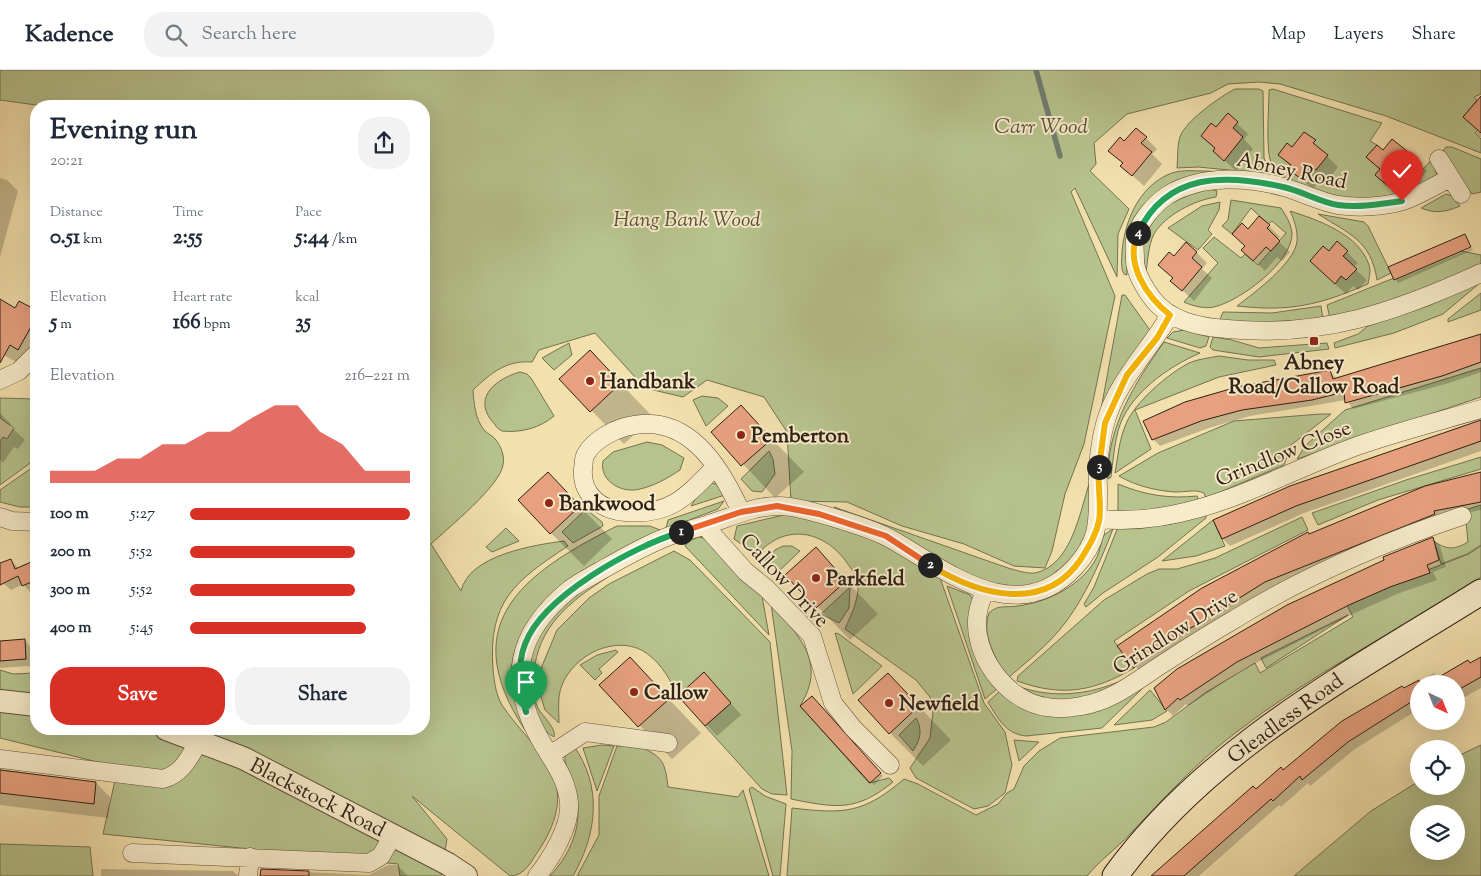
<!DOCTYPE html>
<meta charset="utf-8">
<style>
body{margin:0;font-family:"Sorts Mill Goudy",serif;background:#f2f2f3;color:#1f2937;height:100vh;display:flex;flex-direction:column;font-size:19px;white-space:nowrap}
*{box-sizing:border-box;margin:0}
p{font-size:16px;color:#747a83}
.icon{flex:none;width:28px;height:28px;fill:none;stroke:currentColor;stroke-width:2;stroke-linecap:round;stroke-linejoin:round}
.map{position:relative;flex:1;overflow:hidden}
.sheet{position:absolute;left:30px;top:30px;width:400px;height:635px;display:flex;flex-direction:column;background:#fff;border-radius:20px;box-shadow:0 5px 20px #0002}
.sheet>*{flex:none}
.needle{width:32px;rotate:137deg}
.controls{position:absolute;left:1410px;top:605px;display:grid;gap:10px}
.controls a{display:grid;place-items:center;width:55px;height:55px;border-radius:50%;background:#fff;box-shadow:0 5px 20px #0002;font-size:25px}
.pin{position:absolute;display:grid;place-items:center;width:42px;height:42px;color:#fff;margin:-51px -21px;border-radius:50% 50% 50% 0;rotate:-45deg;box-shadow:0 0 5px #0007}
.pin .icon{rotate:45deg}
.km{position:absolute;width:25px;height:25px;margin:-12px;border-radius:50%;background:#222;color:#fff;font-size:14px;line-height:25px;text-align:center}
.round{display:grid;place-items:center;flex:none;width:52px;height:52px;border-radius:20px;background:#f2f2f3}
.head{display:flex;align-items:center;justify-content:space-between;height:85px;padding:0 20px}
h1{font-size:28px;font-weight:800;line-height:38px}
.metrics{display:grid;grid-template-columns:repeat(3,1fr);gap:8px;height:85px;padding:5px 20px}
.metrics div{display:grid;align-content:center}
.metrics b{font-size:21px;font-weight:800}
.metrics small{font-size:14px;font-weight:400}
.metrics p{font-size:14px}
.chart{height:140px;padding:10px 20px}
.chart p{display:flex;justify-content:space-between}
.chart svg{width:100%;height:90px;margin-top:5px;fill:#d93025;opacity:.7}
.primary-button{display:flex;gap:10px;margin-top:auto;padding:10px 20px}
.primary-button a{flex:1;height:58px;border-radius:20px;background:#d93025;color:#fff;font-size:20px;font-weight:800;line-height:58px;text-align:center}
.primary-button a+a{background:#f2f2f3;color:#1f2937}
ul{padding:0 20px;list-style:none;font-size:16px}
li{display:grid;grid-template-columns:80px 60px 1fr;align-items:center;height:38px}
li i{height:12px;border-radius:6px;background:#d93025}
header{display:flex;align-items:center;gap:30px;box-sizing:border-box;height:70px;padding:0 25px;background:#fff;border-bottom:1px solid #e0e1e3}
header strong{font-size:24px}
nav{display:flex;gap:28px;margin-inline-start:auto;font-size:18px}
.search{width:350px;height:45px;background:#f2f2f3;display:flex;align-items:center;gap:12px;box-sizing:border-box;padding:0 18px;border-radius:20px;color:#747a83;font-size:19px}
.map>svg:first-child{display:block}
</style>
<header>
<strong>Kadence</strong>
<div class="search"><svg class="icon" aria-label="search" viewBox="0 0 24 24"><circle cx="10" cy="10" r="6"/><path d="M15 15l6 6"/></svg>Search here</div>
<nav><a>Map</a><a>Layers</a><a>Share</a></nav>
</header>
<div class="map">
<svg width="1481" height="806" viewBox="0 0 1481 806">
<rect width="100%" height="100%" fill="#f2e0ad"/>
<filter id="stains"><feTurbulence type="fractalNoise" baseFrequency=".004" numOctaves="4"/><feColorMatrix values="0 0 0 0 .2 0 0 0 0 .09 0 0 0 0 .02 0 0 0 .5 -.17"/></filter>
<radialGradient id="worn" r=".72"><stop offset=".6" stop-color="#630" stop-opacity="0"/><stop offset="1" stop-color="#630" stop-opacity=".3"/></radialGradient>
<path fill="#b7c38d" stroke="#747251" fill-rule="evenodd" d="M0,0h1481v24l-7,3 3,3 -14,17 15,13 -3,3 6,6v14l-95,-37 -106,-32 -21,-2 -31,2 -17,9 -84,21 -33,29 2,21 -6,7 39,38 -11,25 -1,43 -42,-89 -4,4 44,104 -31,148 -19,50 -13,57 -7,17 -31,-2 -50,-22 -62,-18 -55,-24 -56,-1 -4,-69 -23,-35 -57,-17 -24,17 -38,-9 -50,-55 -56,17 -7,12c-26,-2 -41,11 -59,28 1,14 2,28 11,40 4,4 9,6 12,10 5,7 9,16 7,25 -3,21 -55,63 -72,79l30,47c8,-36 73,-46 103,-50l4,5c-53,35 -80,55 -75,123 1,12 3,26 9,36 14,22 40,45 50,67 14,29 0,60 -17,84 -6,10 -13,20 -25,20l-98,-80 35,43 -6,37h-41l-2,-12 -295,-30 15,-67 -118,-29v-68l13,4 23,-1v56h388v-623h-381l-43,-6z
M1235,19h24l4,2 1,67 7,16 -73,-7 -21,1c1,-10 0,-22 3,-31 5,-16 41,-41 55,-48z
M1273,19l109,34 -12,18 7,4 -11,12 14,12 -5,6 13,11 14,-17 6,7 -11,18c-6,1 -13,4 -19,5 -27,2 -101,-8 -108,-40 -4,-15 -1,-52 -1,-69z
M1446,77h6l29,12v33l-9,2 -30,-42z
M1431,90l7,17 -36,17z
M1205,101l22,1 -50,8 -13,7 -38,58 1,30 -3,-1c-4,-7 -2,-15 -2,-23 3,-30 16,-62 45,-76 12,-6 26,-4 38,-4z
M1210,119l7,2 -1,6c-21,3 -51,18 -62,37 -6,12 -6,26 -8,38 -13,-51 19,-72 64,-83z
M1446,124l6,2 8,10c-14,6 -25,8 -39,2z
M1231,130l50,8c5,8 10,15 11,25 1,29 -52,68 -78,74 -9,2 -22,-1 -30,-5l34,-39 -15,-15 11,-11 27,21 4,-4 13,11 28,-32 -14,-12 -4,3 -17,-16 -19,26 -10,-8 6,-6z
M1220,132l-1,8 -11,20 4,4 -14,16 -30,-22 34,-22z
M1290,141c28,9 69,23 79,54 2,5 0,13 -1,19 -49,21 -77,28 -131,22 17,-13 58,-43 60,-65 1,-10 -3,-22 -7,-30z
M1318,144l46,8 4,4 23,47 -14,7c-6,-40 -28,-46 -59,-66z
M1461,181l20,4v9l-69,33 -82,22 -3,-14z
M1481,212l-38,32 -49,19 -59,15 -1,-5 24,-9 10,-8 60,-20z
M1481,223v17l-33,12v-3z
M1122,225h3l27,38 -59,120z
M1321,236l2,14 -36,5 -68,-3 4,-10 49,1z
M1184,260l25,7 -3,9 -6,2 -33,-10 6,-6z
M1213,267l19,3 27,8 68,-5 2,6 -70,8 -46,-7 -3,-3z
M1164,272l36,11c-32,14 -72,41 -82,78 -4,15 -5,31 -7,46l-3,2c-1,-53 27,-96 56,-137z
M569,273l3,12 -18,15 -12,-12z
M1219,286l29,4h26l2,5 -57,12 -84,33 16,39 -36,24c3,-17 4,-33 11,-49 8,-21 43,-51 63,-61 9,-4 20,-5 30,-7z
M1481,298v29l-184,62 8,-13 40,-36z
M520,302l7,2 4,4 23,38c-14,12 -33,17 -52,15 -5,-2 -7,-7 -11,-11 -18,-24 7,-42 29,-48z
M702,326l16,2 10,8 -22,20 -13,-26z
M0,328l36,1v54l-7,11 -29,21v-44l3,-4 4,2 7,-11 -14,-10z
M1320,344h11l-40,31 -7,20 -78,33 -2,-5c-9,-4 -17,-1 -28,-1 -19,-1 -40,-6 -57,-16l39,-23 76,-32z
M647,372l15,3 22,13 -4,12c-12,8 -26,16 -40,19 -18,5 -41,-8 -37,-28l10,-9z
M769,381l4,8 2,15 -13,18 -10,-1 -11,-12z
M1481,387v12l-103,31 -60,25 -6,-12 94,-33z
M36,395v42h-16l-20,-5v-12z
M1090,411v55l-33,41 -28,12 -52,-8 -143,-74 174,61c8,2 19,6 27,5 37,-8 45,-62 55,-92z
M712,413l7,2 6,10 -34,11 10,-16z
M1118,414c27,11 50,15 79,12l2,5 -30,8 -51,3z
M724,431l-6,8 -52,20 2,-9z
M1481,435v40l-14,9 -26,10 -7,-23c13,10 22,8 34,1l-3,-32z
M586,439l16,13 1,4 -30,17 -11,-11z
M788,444l69,17 82,44 45,128 21,29 7,33 -7,28 -17,13 -14,3 -58,-31 -6,-10 20,-30 3,-27 -3,-14 -14,-17 -71,-51c6,-14 16,-33 12,-49 -1,-6 -8,-14 -12,-20 -24,-31 -62,-36 -88,-5l-23,-16 3,-13z
M1206,444v4l-48,39 -55,36 -17,14 -2,-3 10,-17 24,-60 24,1 29,-4z
M1302,447l6,13 -119,61 -75,50 20,27c-41,24 -72,29 -117,13l1,-5 86,-76 43,-26 12,-5h18l38,-11z
M1213,450l12,26 -29,10 -34,5z
M617,456h33l10,4c-61,30 -158,74 -148,158 3,22 17,43 27,62 -87,-115 -33,-169 78,-224z
M506,458l13,13 -27,11 -6,-5z
M1113,459c-14,36 -31,76 -57,105 -14,16 -32,30 -48,44 -12,-18 -27,-43 -19,-65 9,-9 17,-5 29,-7 30,-4 65,-21 79,-49 3,-7 4,-15 7,-22z
M699,467l5,1 58,58 7,39 -84,-89 3,-5z
M783,476h9l8,5 -21,20 -14,-10 10,-11z
M1481,476v31c-82,53 -170,97 -247,157 -38,29 -71,65 -104,100 -14,15 -30,26 -43,42h-300l5,-68c51,6 71,6 112,-29l14,5 58,31 22,-11 9,-11 7,-4 10,-23 15,-15 21,-13 94,-11 12,-5 39,-29 50,-30 5,10 93,-56 -6,-12 34,-17 88,-34z
M674,481l16,9 80,82 17,153 -15,-1 -10,-5 -57,-63 26,-23 -27,-30 -26,23c-8,-16 -15,-30 -29,-41 -29,-23 -74,-2 -87,30 -5,12 -3,26 -3,38l-14,-13 -6,-20 3,-24 15,-36 32,-32 20,-14z
M608,507c-38,24 -71,50 -74,97 -1,12 -1,23 4,34 5,9 19,21 16,29 -13,-7 -15,-17 -20,-31 -17,-46 6,-81 41,-109 10,-8 20,-17 33,-20z
M947,516l23,9 3,5 25,88 -13,11z
M850,517l-1,21 -10,15 -18,-9z
M771,534c29,33 56,59 29,102l69,77 20,-5 4,4c-37,30 -57,26 -102,17l1,-48z
M1348,545l-82,53 -5,-10z
M835,563l4,1 43,32 -29,28z
M616,580l2,2 -19,17 3,4 -7,7 -15,-15 17,-10z
M1123,610l-17,12 -32,8h-32l-25,-14c36,13 72,9 106,-6z
M1146,615l-44,43 -76,8c-20,-2 -28,-17 -38,-34l12,-11 9,9 17,9 96,-9z
M1150,620l17,21 -15,9 -38,5z
M916,648c7,12 4,22 -3,33l-14,-16z
M1014,670l24,2h1l-20,19z
M573,675c30,41 24,89 0,131h-23c21,-23 33,-50 26,-82 -2,-11 -9,-22 -11,-33 -1,-7 4,-12 8,-16z
M602,675l12,1 -17,45 -14,-43z
M636,675c25,11 29,14 32,42l70,10 5,-7 26,86h-192l22,-41v-39l18,-50z
M1481,675v131h-187l77,-65 48,-30v5h37v-29zM1419,744h37v37h-37z
M752,717l13,9 21,8 -6,72h-7l-24,-87z
M0,774l90,3 3,29h-93z"/>
<path fill="#0003" d="M1481,36v32l-5,-5 3,-2z
M1228,45l20,19 -4,5 9,10 -17,22 -22,-20 2,-2 -14,-13 14,-8z
M1304,63l34,34 -10,13 -5,-4 -10,13 -23,-20 2,-2 -13,-12 14,-7z
M1146,68l11,11 -5,5 10,10 -18,22 -22,-20 2,-2 -3,-3 3,-18z
M1383,81l33,9 11,11 -10,11 -3,-3 -14,17 -23,-21 4,-5 -13,-13z
M0,108l7,2 11,11 -18,66z
M1269,156l11,11 -3,3 13,12 -8,9 -5,-4 -12,14 -22,-21 3,-4 2,-16z
M1472,178l1,2 -75,33 -2,-3z
M1196,182l11,11 -5,6 10,9 -18,23 -22,-20 2,-2 -14,-14 14,-7z
M1329,182h18l11,11 -5,4 14,13 -9,10 -5,-4 -7,8 -24,-22z
M0,231l15,8 4,-7 17,10v36l-7,12 -7,-4 -4,7 -18,-10z
M1481,265v37l-32,11 -96,26 -7,-9 -96,16 -41,12 -49,18 -7,-7 177,-67 7,7z
M590,282l63,65 -29,27 -63,-65z
M741,337l63,65 -29,26 -62,-66z
M0,343l11,11 -1,2 15,14 -7,9 -4,-2 -11,16 -3,-3z
M1481,352v29l-177,62 -74,33 -7,-7 -8,-18z
M548,404l64,65 -28,27 -33,-33z
M1481,404v36l-40,8 -140,58 -159,98 -23,-28 191,-111z
M1433,469l7,7 6,21 -13,5 4,8 -40,14 -40,18 -113,57 -56,37 -2,-2 -13,12 -7,-7 -11,-21z
M816,479l62,65 -28,26 -63,-65z
M11,490l8,9 17,-7v28l-5,3 -8,-9 -12,6 -7,-6 -4,1v-20z
M25,570l7,9 4,-1v25l-7,-7 -29,2v-26z
M630,588l71,75 -29,26 -71,-74z
M1481,588v30l-18,10 -7,-6v-8l15,-20z
M1434,603l9,11h-24v25l-64,40 -45,37 -2,-3 -27,24 -2,-2 -80,71h-43l100,-85 149,-101z
M888,604l63,66 -28,26 -33,-33z
M715,615l26,30 -24,21 -37,-40z
M812,628l71,78 -9,9 -72,-79z
M0,699l96,14 14,14 -2,21 -108,-13z
M388,795h9l11,11h-146v-6l107,5z
M101,799l132,2 5,5h-137z"/>
<g fill="none" stroke-linecap="round" stroke-linejoin="round">
<path stroke="#717e72" stroke-width="5.5" d="M1036,0l24,86"/>
</g>
<path fill="#e7a17f" stroke="#312015" d="M1481,26v37l-18,-16z
M1228,43l10,9 -5,6 10,9 -19,24 -11,-10 2,-3 -14,-12 10,-13 5,4z
M1136,58l11,9 -6,6 11,9 -20,24 -12,-10 3,-3 -15,-12 12,-14 4,4z
M1304,62l12,8 -3,3 15,12 -12,15 -5,-4 -10,13 -13,-10 3,-4 -13,-10 9,-12 5,4z
M1392,69l25,20 -12,13 -3,-3 -14,17 -13,-11 5,-6 -14,-12 11,-12 6,5z
M1259,146l11,9 -3,3 13,13 -9,10 -5,-4 -13,14 -12,-11 4,-4 -13,-12 10,-11 6,6z
M1465,164l6,13 -77,33 -6,-13z
M1337,171l11,10 -5,5 14,13 -11,11 -5,-4 -6,8 -25,-23 13,-15 6,5z
M1186,172l11,10 -5,6 10,9 -20,24 -12,-10 3,-3 -15,-13 11,-13 5,4z
M0,229l15,9 4,-7 17,9v8l-18,32 -8,-5 -10,18z
M1481,264v28l-39,14 -97,27 -1,-11 -32,8 -70,10 -41,11 -49,19 -9,-19 42,-19 52,-15 93,-17 3,9z
M590,280l31,33 -31,29 -31,-33z
M741,335l31,34 -31,27 -30,-34z
M1481,350v21l-185,65 -74,33 -9,-19 77,-34z
M548,402l32,34 -30,28 -32,-34z
M1481,402v30l-47,9 1,3 -170,68 -69,43 -31,17 1,1 -27,18 -5,7 -17,-22 85,-58 106,-56 1,2 116,-48z
M1433,467l6,23 -12,5 3,8 -40,14 -41,18 -112,57 -57,38 -2,-2 -13,12 -11,-22 23,-19 110,-64 97,-45 -1,-3z
M816,477l30,34 -30,27 -31,-33z
M11,489l4,10 21,-9v20l-14,6 -4,-10 -18,9v-22z
M25,569l1,20 -26,2v-20z
M630,587l39,42 -31,28 -39,-42z
M1481,587v20l-25,14v-7h-29l41,-24 2,3z
M704,602l27,31 -26,23 -27,-30z
M888,603l31,33 -30,28 -31,-34z
M1419,610v17l-71,45 -46,38 -2,-4 -27,25 -2,-2 -87,77h-33l102,-90 3,3 25,-22 2,3 59,-49 60,-35 2,2z
M812,626l69,77 -11,10 -70,-77z
M0,700l96,12 -2,22 -94,-11z
M261,799l48,2v5h-49z"/>
<g fill="none" stroke-linecap="round" stroke-linejoin="round">
<defs>
<path id="minor" d="M1439,89l22,35
M1451,108c-16,7 -32,18 -48,23 -19,6 -46,7 -65,4 -17,-3 -35,-12 -51,-17 -37,-11 -85,-14 -119,7 -14,9 -31,29 -33,45 -1,7 0,13 0,20 0,13 9,27 17,38 17,23 47,29 75,31 95,9 169,-17 254,-56
M0,310l19,-9 17,-17
M715,397c-29,30 -45,49 -90,45 -24,-2 -44,-17 -42,-43 1,-4 0,-11 3,-15 7,-13 25,-23 39,-27 61,-17 95,38 116,85
M0,447l12,4 24,1
M1099,449c96,9 172,-42 258,-73 40,-14 83,-25 124,-37
M705,456l41,46 21,17 45,47 21,67 20,25 37,37
M985,521c-3,7 -6,14 -7,21 -8,40 28,90 69,95 10,2 24,1 34,-1 32,-5 56,-26 83,-43 23,-15 47,-30 71,-44 70,-43 149,-77 227,-103
M550,685l35,-23 83,11
M0,689l163,20c20,-6 26,-21 36,-38
M132,783l237,10 12,-7 12,-21
M248,806l2,-19
M537,806c14,-17 34,-50 32,-73 -2,-25 -16,-41 -28,-62 -35,-61 -25,-108 29,-152 9,-7 20,-12 30,-18 23,-13 47,-27 72,-36 11,-4 23,-6 34,-10 23,-7 47,-19 72,-19 21,-1 92,22 111,32 56,31 127,93 186,29 25,-27 23,-47 23,-80 -1,-19 2,-45 7,-63 11,-42 44,-73 65,-109"/>
<path id="tertiary" d="M0,631l36,4
M166,659l77,29 205,106 18,12"/>
<path id="secondary" d="M1115,806c93,-128 235,-202 366,-284"/>
</defs>
<use href="#minor" stroke="#61503b" stroke-width="19"/>
<use href="#tertiary" stroke="#61503b" stroke-width="24"/>
<use href="#secondary" stroke="#312015" stroke-width="27"/>
<use href="#minor" stroke="#f7ebca" stroke-width="18"/>
<use href="#tertiary" stroke="#f7ebca" stroke-width="22"/>
<use href="#secondary" stroke="#f7ebca" stroke-width="25"/>
</g>
<g fill="none" stroke-linecap="round" stroke-linejoin="round">
<defs>
<path id="split-1" d="M526,642c-5,-22 -10,-45 -1,-68 18,-48 109,-98 156,-112"/>
<path id="split-2" d="M681,462l60,-20 36,-6 42,8 67,22 44,29"/>
<path id="split-3" d="M930,495c48,30 114,49 151,-6 8,-13 15,-24 18,-38 3,-16 -2,-37 0,-54"/>
<path id="split-4" d="M1099,397l6,-44 22,-48 30,-37 13,-23c-23,-18 -46,-52 -32,-82"/>
<path id="split-5" d="M1138,163c29,-61 88,-59 145,-46 19,4 36,15 55,18 21,3 43,-1 64,-4"/>
</defs>
<use href="#split-1" stroke="#fff" stroke-width="10"/>
<use href="#split-2" stroke="#fff" stroke-width="10"/>
<use href="#split-3" stroke="#fff" stroke-width="10"/>
<use href="#split-4" stroke="#fff" stroke-width="10"/>
<use href="#split-5" stroke="#fff" stroke-width="10"/>
<use href="#split-1" stroke="#22a559" stroke-width="6"/>
<use href="#split-2" stroke="#f0652b" stroke-width="6"/>
<use href="#split-3" stroke="#f5b400" stroke-width="6"/>
<use href="#split-4" stroke="#f5b400" stroke-width="6"/>
<use href="#split-5" stroke="#22a559" stroke-width="6"/>
</g>
<g fill="#8f2418" stroke="#f7ebca" stroke-width="2">
<rect x="1309" y="266" width="10" height="10" rx="2.5"/>
<circle cx="590" cy="311" r="5"/>
<circle cx="741" cy="365" r="5"/>
<circle cx="549" cy="433" r="5"/>
<circle cx="816" cy="508" r="5"/>
<circle cx="634" cy="622" r="5"/>
<circle cx="889" cy="633" r="5"/>
</g>
<g text-anchor="middle" stroke-width="4" stroke-linejoin="round" paint-order="stroke">
<g font-size="21" font-style="italic" fill="#595139" stroke="#f7ebca">
<text x="1041" y="63">Carr Wood</text>
<text x="687" y="156">Hang Bank Wood</text>
</g>
<g font-size="21" fill="#312015" stroke="#f7ebca">
<text transform="translate(1292 100) rotate(12)" y="7">Abney Road</text>
<text transform="translate(1283 383) rotate(-22)" y="7">Grindlow Close</text>
<text transform="translate(785 510) rotate(47)" y="7">Callow Drive</text>
<text transform="translate(1175 561) rotate(-32)" y="7">Grindlow Drive</text>
<text transform="translate(1285 648) rotate(-36)" y="7">Gleadless Road</text>
<text transform="translate(318 727) rotate(27)" y="7">Blackstock Road</text>
</g>
<g font-size="21" font-weight="bold" fill="#312015" stroke="#f7ebca" text-anchor="start">
<text x="1314" y="299" text-anchor="middle">Abney<tspan x="1314" dy="24">Road/Callow Road</tspan></text>
<text x="600" y="318">Handbank</text>
<text x="751" y="372">Pemberton</text>
<text x="559" y="440">Bankwood</text>
<text x="826" y="515">Parkfield</text>
<text x="644" y="629">Callow</text>
<text x="899" y="640">Newfield</text>
</g>
</g>
<rect width="100%" height="100%" filter="url(#stains)"/>
<rect width="100%" height="100%" fill="url(#worn)"/>
</svg>
<div class="controls">
<a><svg class="needle" viewBox="-14 -14 28 28"><path d="M0-13l5 13h-10z" fill="#e53935"/><path d="M0 13l5-13h-10z" fill="#747a83"/></svg></a>
<a><svg class="icon" aria-label="locate" viewBox="0 0 24 24"><circle cx="12" cy="12" r="6"/><path d="M12 2v4M12 18v4M2 12h4M18 12h4"/></svg></a>
<a><svg class="icon" aria-label="layers" viewBox="0 0 24 24"><path d="M12 4l9 5-9 5-9-5zM3 14l9 5 9-5"/></svg></a>
</div>
<div class="pin" style="left:526px;top:642px;background:#1e9e55"><svg class="icon" aria-label="arrive" viewBox="0 0 24 24"><path d="M6 21V4h12l-3 4 3 4H6"/></svg></div>
<div class="pin" style="left:1402px;top:131px;background:#d93025"><svg class="icon" aria-label="check" viewBox="0 0 24 24"><path d="M5 12l5 5 9-10"/></svg></div>
<b class="km" style="left:681px;top:462px">1</b>
<b class="km" style="left:930px;top:495px">2</b>
<b class="km" style="left:1099px;top:397px">3</b>
<b class="km" style="left:1138px;top:163px">4</b>
<section class="sheet">
<div class="head"><div><h1>Evening run</h1><p>20:21</p></div><a class="round"><svg class="icon" aria-label="share" viewBox="0 0 24 24"><path d="M12 15V3M7 8l5-5 5 5M5 13v7h14v-7"/></svg></a></div>
<div class="metrics">
<div><p>Distance</p><b>0.51<small> km</small></b></div>
<div><p>Time</p><b>2:55</b></div>
<div><p>Pace</p><b>5:44<small> /km</small></b></div>
</div>
<div class="metrics">
<div><p>Elevation</p><b>5<small> m</small></b></div>
<div><p>Heart rate</p><b>166<small> bpm</small></b></div>
<div><p>kcal</p><b>35</b></div>
</div>
<div class="chart"><p><span>Elevation</span>216–221 m</p>
<svg viewBox="0 0 160 44" preserveAspectRatio="none"><path d="M0 44V38L10 38L20 38L30 32L40 32L50 25L60 25L70 19L80 19L90 12L100 6L110 6L120 19L130 25L140 38L150 38L160 38V44z"/></svg>
</div>
<ul>
<li><b>100 m</b>5:27<i style="width:100%"></i></li>
<li><b>200 m</b>5:52<i style="width:75%"></i></li>
<li><b>300 m</b>5:52<i style="width:75%"></i></li>
<li><b>400 m</b>5:45<i style="width:80%"></i></li>
</ul>
<div class="primary-button"><a>Save</a><a>Share</a></div>
</section>
</div>
